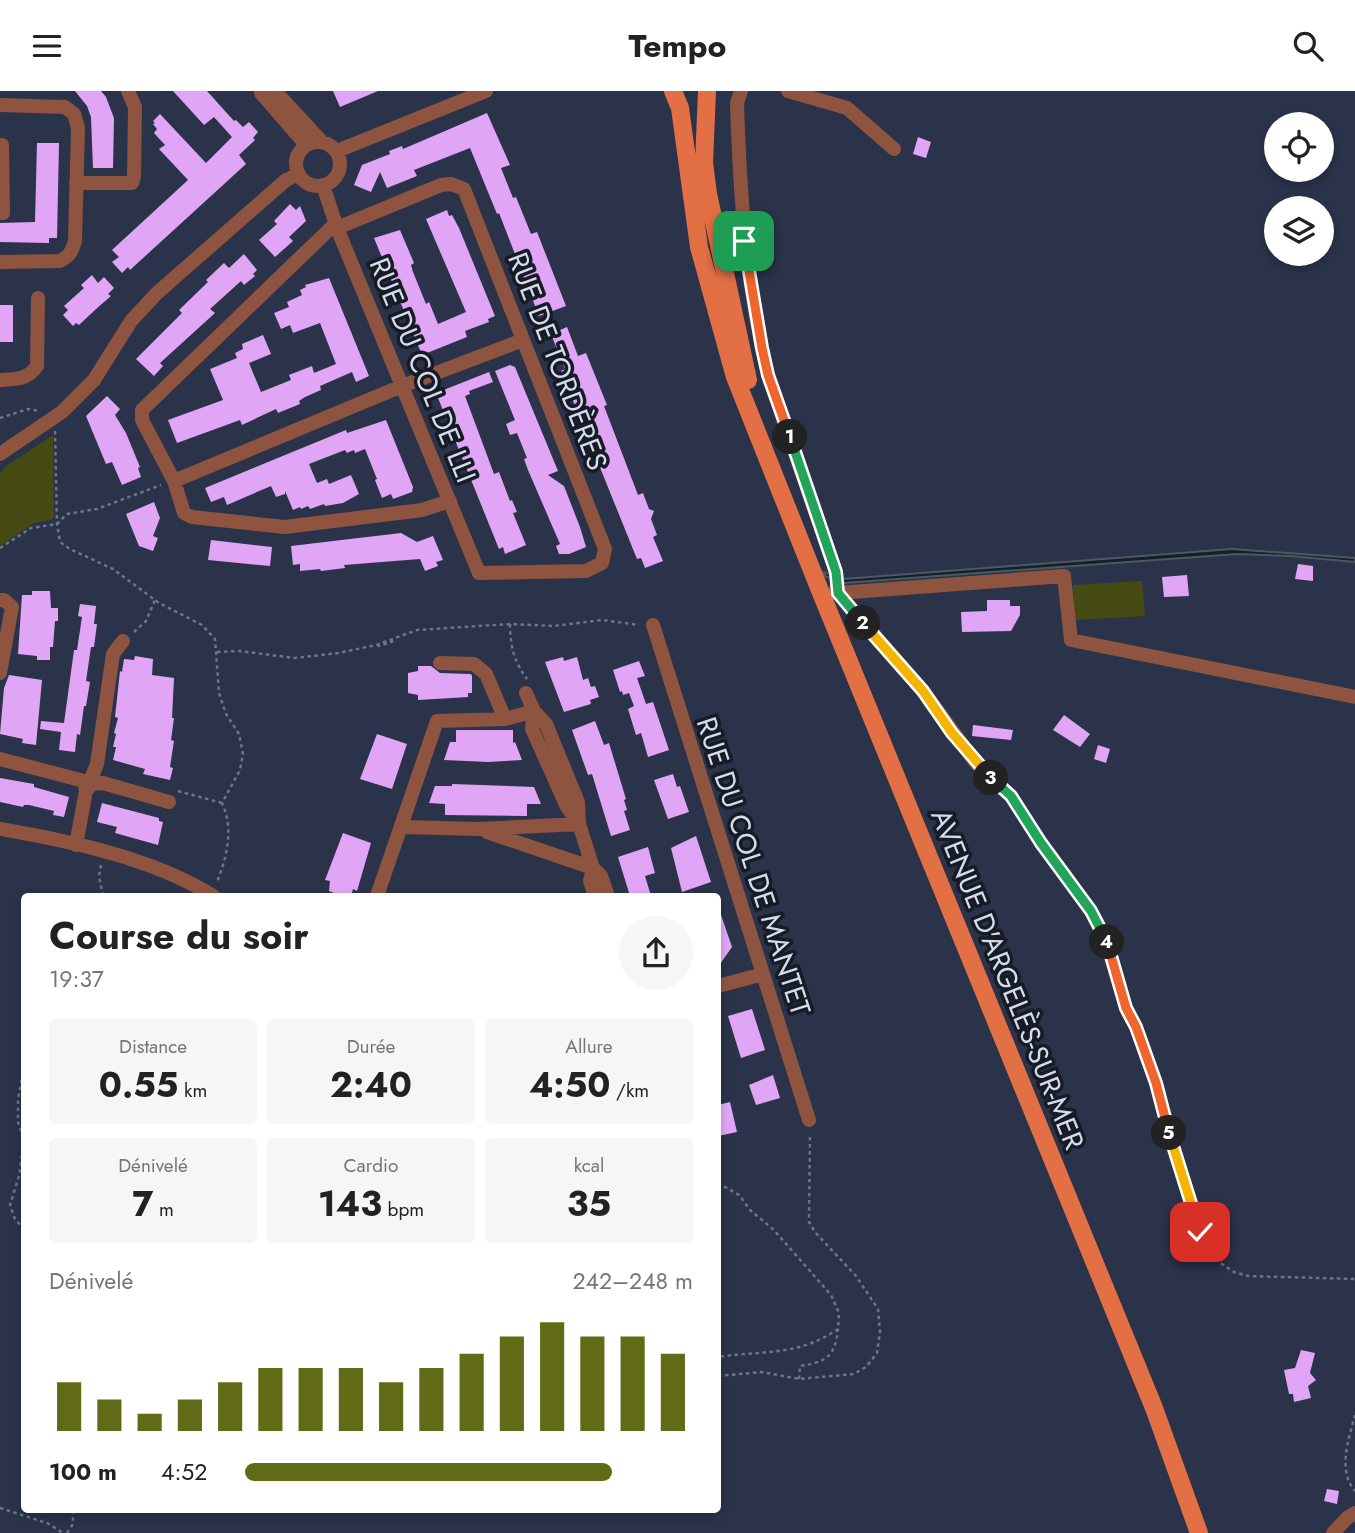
<!DOCTYPE html>
<html lang="fr">
<meta charset="utf-8">
<style>
body{margin:0;font-family:Jost,sans-serif;background:#f6f6f6;color:#222;height:100vh;display:flex;flex-direction:column;font-size:26px;white-space:nowrap}
*{box-sizing:border-box;margin:0}
p{font-size:23px;color:#767676}
.icon{flex:none;width:38px;height:38px;fill:none;stroke:currentColor;stroke-width:2;stroke-linecap:round;stroke-linejoin:round}
.map{position:relative;flex:1;overflow:hidden}
.sheet{position:absolute;left:21px;top:802px;width:700px;height:620px;display:flex;flex-direction:column;background:#fff;border-radius:7px;box-shadow:0 4px 10px #0003}
.sheet>*{flex:none}
.controls{position:absolute;left:1264px;top:21px;display:grid;gap:14px}
.controls a{display:grid;place-items:center;width:70px;height:70px;border-radius:50%;background:#fff;box-shadow:0 4px 10px #0003;font-size:35px}
.pin{position:absolute;display:grid;place-items:center;width:60px;height:60px;color:#fff;margin:-30px;border-radius:14px;box-shadow:0 4px 10px #0006}
.km{position:absolute;width:35px;height:35px;margin:-18px;border-radius:50%;background:#222;color:#fff;font-size:19px;line-height:35px;text-align:center}
.round{display:grid;place-items:center;flex:none;width:74px;height:74px;border-radius:37px;background:#f6f6f6}
.headline{display:flex;align-items:center;justify-content:space-between;height:119px;padding:0 28px}
h1{font-size:38px;font-weight:700;line-height:52px}
.stats{display:grid;grid-template-columns:repeat(3,1fr);gap:10px;height:119px;padding:7px 28px}
.stats div{display:grid;align-content:center;border-radius:7px;background:#f6f6f6;text-align:center}
.stats b{font-size:35px;font-weight:700}
.stats small{font-size:19px;font-weight:400}
.stats p{font-size:19px}
.chart{height:196px;padding:14px 28px}
.chart p{display:flex;justify-content:space-between}
.chart svg{width:100%;height:126px;margin-top:7px;stroke:#616b16;stroke-width:6}
ul{padding:0 28px;list-style:none;font-size:23px}
li{display:grid;grid-template-columns:112px 84px 1fr;align-items:center;height:52px}
li i{height:18px;border-radius:9px;background:#616b16}
header{display:flex;justify-content:space-between;align-items:center;height:91px;padding:0 28px;background:#fff;font-size:32px;font-weight:700}
.map>svg:first-child{display:block}
</style>
<header><svg class="icon" aria-label="menu" viewBox="0 0 24 24"><path d="M4 6h16M4 12h16M4 18h16"/></svg>Tempo<svg class="icon" aria-label="search" viewBox="0 0 24 24"><circle cx="10" cy="10" r="6"/><path d="M15 15l6 6"/></svg></header>
<div class="map">
<svg width="1355" height="1442" viewBox="0 0 1355 1442">
<rect width="100%" height="100%" fill="#2b334a"/>
<path fill="#464b14" d="M53,344l1,82 -3,3 -17,3 -34,23v-73l6,-7z
M1142,490l3,35 -70,4 -2,-35z"/>
<path fill="#112127" stroke="#4c5962" stroke-width="2" d="M1232,458l123,9v4l-64,-6 -54,-2 -394,29 -18,-7 -2,-4 21,7z"/>
<path fill="#e0a6f5" d="M75,0h26l5,6 8,21 -1,50h-20l-2,-51 -4,-11z
M173,0h34l27,30 2,-1 7,7 6,-5 9,10 -5,6 2,2 -16,15 7,9 -116,106 -2,-3 -6,6 -10,-11 7,-5 -7,-7 76,-70 -29,-31 6,-4 -11,-12 3,-4 -4,-5 2,-1 -2,-2 7,-7 46,49 26,-26 -18,-20 -10,8z
M333,0h45l-38,16z
M487,22l23,52 -9,3 12,30 3,-1 15,37 6,-2 29,74 -27,10 -40,-103 -2,1 -27,-66 -56,22 3,6 -30,12 -7,-16 -9,20 -17,-7 8,-20 28,-11 -1,-3 13,-5 1,3z
M918,46l13,5 -5,16 -13,-4z
M37,52h22l-2,95h-8v5l-49,-1v-19l35,-1z
M290,113l6,6 4,-4 6,15 -17,16 4,4 -18,16 -16,-17 18,-16 -3,-3z
M447,119l2,6 3,-1 7,13 36,88 -7,3 1,3 -24,9 2,6 -45,18 -48,-117 26,-8 14,33 -3,2 2,7 13,32 3,-2 9,22 28,-12 -40,-93z
M244,163l13,16 -4,4 2,2 -11,9 -3,-4 -31,28 5,4 -55,50 3,3 -9,10 -18,-17 46,-46 -3,-3 29,-28 -2,-2 18,-17 5,5z
M92,184l6,8 6,-6 10,11 -6,6 3,2 -15,13 -17,16 -3,-2 -3,3 -10,-11 5,-5 -4,-4 20,-18 -3,-3z
M329,187l40,98 -13,6 -4,-10 -32,14 1,4 -16,7 -6,4 1,3 -22,9 -2,-4 -34,16 -2,-5 -63,23 -9,-23 55,-20 -13,-31 27,-11 -2,-5 8,-4 -1,-5 21,-9 8,19 -22,9 12,29 30,-12 -2,-5 23,-9 2,7 22,-9 -16,-41 -27,10 -3,-8 -9,4 -7,-16 15,-6 -2,-5 15,-7 -2,-5 6,-3 -1,-2z
M0,214h13v37h-13z
M567,236l11,29 8,-3 21,52 -3,1 34,89 5,-2 6,16 5,2 -3,8 6,16 -4,2 10,24 -18,7 -4,-10 -4,1 -76,-188 4,-2 -14,-35z
M510,274l5,2 43,104 -10,4 16,11 16,41 6,20 -17,7h-10l-3,-8 4,-2 -32,-74 -4,-11 3,-1 -10,-25 -7,2 -4,-11 9,-4 -20,-49z
M489,281l4,10 -24,9 1,3 -5,2 29,78 5,-2 11,29 2,-1 5,12 -4,1 13,32 -21,9 -2,-7 -4,2 -63,-156z
M107,305l13,13 -5,6 11,18 14,34 -2,1 3,9 -19,8 -10,-23 -6,2 -20,-48z
M386,329l27,67 -1,5 -19,7 -2,-5 -9,4 -7,-18 2,-1 -12,-30 -10,4 -1,-3 -7,3 -2,-3 -36,14 8,19 10,-4 2,5 22,-9 8,19 -16,9 -18,3 -1,-2 -14,5 -2,-3 -7,3 -1,-2 -7,3 -8,-19v3l-9,3 -5,-11 -44,19 -3,-8 -13,5 -6,-14 141,-58 1,3z
M154,411l6,16 -7,18 5,2 -5,13 -14,-5 -13,-32z
M401,442l16,9 16,-6 10,24 -7,2 2,4 -13,5 -5,-12 -76,6 1,3 -24,3 -1,-2 -20,2v-7l-7,1 -2,-19z
M211,449l61,7 -2,19 -62,-6z
M1298,473l15,2v15l-18,-2z
M1187,484l2,21 -25,1 -2,-20z
M32,500h18l1,17h7v13h-3l-2,26h-3v13h-13v-4l-19,-2 4,-59h10z
M987,509h23v6h10v9l-9,16 -49,1 -1,-20 26,-1z
M80,513l16,2 -2,18h3l-3,23h-3l-5,34 4,1 -4,24h-2l-4,29 -3,-1 -2,18 -16,-2 2,-18 -21,-3 1,-8 23,2 10,-73h3l5,-33 -4,-1z
M135,565l18,3 -1,16 22,3 -2,40h2l-3,22 3,1 -4,26 3,1 -3,12 -27,-6 2,-5 -32,-9 3,-13h-3l3,-13 -2,-1 4,-15 -3,-1 5,-46 2,1 2,-13 10,1z
M563,566l1,4 13,-4 6,23 5,-2 3,9 4,-1 4,11 -9,3 1,4 -27,8 -19,-50z
M639,570l6,15 -8,2 9,26 7,-2 16,48 -21,7 -7,-24 -5,2 -8,-26 6,-3 -5,-13 -6,2 -1,-4 -2,1 -7,-22z
M418,575h13l9,7 30,1 2,1v18h-4v4l-50,3v-5l-10,-2v-20l10,-2z
M9,584l33,5 -6,65 -14,-2 1,-4 -23,-5 4,-46z
M1064,624l26,19 -10,13 -27,-17z
M595,630l9,24 5,-2 17,56 -2,1 3,10 -3,1 6,19 -19,6 -19,-62 -4,1 -16,-45z
M973,634l40,5 -2,10 -39,-4z
M456,639h57v13l2,-1 7,18 -34,2 -44,-2 6,-18h6z
M377,643l30,10 -15,45 -32,-10z
M1098,654l12,4 -4,14 -12,-4z
M673,683l4,13 3,-1 9,26 -21,7 -14,-39z
M0,687l34,6v3l35,10 -5,20 -11,-2 1,-4 -25,-6h-5l-1,2 -23,-5z
M452,693l82,3 7,17h-14v12l-82,-1v-11l-16,-1 6,-17h17z
M102,712l57,15v3l4,1 -5,23 -43,-12 2,-6 -20,-5z
M343,742l28,10 -14,48 -4,-2 -2,7h-9l-13,-5 1,-10 -5,-1z
M696,745l15,46 -29,10 -11,-44z
M648,756l7,26 -10,3 6,20h-21l-12,-39z
M718,818h1l13,38 -14,20z
M752,918l13,41 -24,8 -13,-42z
M773,984l7,23 -24,7 -7,-20z
M730,1011l7,30 -19,4v-31z
M1301,1259l14,3 -5,20 6,7 -8,6 3,12 -17,4 -1,-8h-4l-5,-24 11,-2z
M1327,1398l12,2 -2,13 -13,-3z"/>
<g fill="none" stroke-linecap="round" stroke-linejoin="round">
<path stroke="#6d7588" stroke-width="2.5" stroke-dasharray="3.5 3.5" stroke-linecap="butt" d="M290,72l3,-14
M0,327l28,-9 12,2
M55,340l2,93 3,18 10,7 43,20 46,34 43,22 13,14 4,54 7,21 13,20 4,20 -3,16 -18,33c12,25 5,54 -5,79
M0,457l31,-20 26,-4 10,-10 30,-5 64,-24
M510,533c0,21 4,38 17,55
M134,541l12,-11 9,-21
M377,554l2,1 15,-5v-3
M217,561l22,-1 56,7 44,-5 37,-8 41,-15 93,-6 44,2 48,-6 37,5
M178,700l44,12
M1019,717l22,35 50,68 18,37 12,46 15,33 20,56 23,87 27,77 13,15 15,10 14,4 107,3
M101,774l-2,11 4,20
M24,975l-6,33v23l6,18 -5,36 -9,29 5,14 9,10
M718,1092l21,12 12,16 22,18 58,66 8,18 -1,16c-41,28 -75,21 -120,28
M718,1285l44,-4 37,7 55,-5 12,-7 11,-14 3,-21 -2,-23 -22,-33 -41,-44 -6,-10 1,-88
M799,1288l1,-13c26,-4 35,-9 38,-37
M1355,1324c-6,24 -18,55 0,76
M0,1417l47,15 16,10
M67,1442l6,-9v-15"/>
<path stroke="#8e5440" stroke-width="14" d="M264,0l-3,2 45,52
M275,0l47,51
M741,0l-4,12c3,95 9,179 31,272l68,197 2,21 226,-17 7,64 284,57
M788,0l59,17 47,41
M0,14l65,2 9,7 4,14 -3,113c-3,10 -5,15 -15,20l-60,1
M296 73a22 22 0 1 1 44 0a22 22 0 1 1-44 0Z
M337,60l149,-60
M76,92h56l2,-6 1,-70 -7,-16
M323,94l14,43 142,345 107,-2 16,-8 3,-14 -141,-360 -13,-5 -10,1 -104,43
M0,122h3l-1,-68
M336,132l-194,187v10l32,61 10,32 8,4 93,10 137,-17 28,-9
M0,289c16,-1 27,0 37,-14l1,-68
M0,363l62,-42 32,-32 37,-59 26,-28 129,-113 13,-6
M174,390l228,-95 121,-46
M833,502h5l85,98 53,72 35,33
M0,509h4l8,7 -12,66
M653,534l156,495
M440,572l34,1 12,10 19,45
M526,602l8,18 12,13 32,78 1,22 14,44 8,8 7,20
M534,620l-2,18 35,78 12,17
M0,668l84,22 2,10 -10,54
M86,700l11,-27 16,-110 10,-13
M86,700l6,-7 11,-1 66,19
M402,736l77,2 100,-5
M0,738c69,12 153,29 213,67
M487,741l106,36
M593,777l-3,13 5,15
M377,805l60,-175 68,-2 29,-8
M718,895l45,-12
M1333,1442l14,-15 8,-5"/>
<path stroke="#e36f44" stroke-width="18" d="M673,0l7,17 19,139 36,130 84,211 335,820 45,125
M707,0l-3,72 4,31 40,186"/>
</g>
<g fill="none" stroke-linecap="round" stroke-linejoin="round">
<defs>
<path id="split-1" d="M744,150l18,107 6,27 22,62"/>
<path id="split-2" d="M790,346l46,135 2,21 25,30"/>
<path id="split-3" d="M863,532l60,68 29,42 39,45"/>
<path id="split-4" d="M991,687l20,18 30,47 50,68 16,31"/>
<path id="split-5" d="M1107,851l19,66 10,19 20,56 13,50"/>
<path id="split-6" d="M1169,1042l31,99"/>
</defs>
<use href="#split-1" stroke="#fff" stroke-width="14"/>
<use href="#split-2" stroke="#fff" stroke-width="14"/>
<use href="#split-3" stroke="#fff" stroke-width="14"/>
<use href="#split-4" stroke="#fff" stroke-width="14"/>
<use href="#split-5" stroke="#fff" stroke-width="14"/>
<use href="#split-6" stroke="#fff" stroke-width="14"/>
<use href="#split-1" stroke="#f0652b" stroke-width="9"/>
<use href="#split-2" stroke="#22a559" stroke-width="9"/>
<use href="#split-3" stroke="#f5b400" stroke-width="9"/>
<use href="#split-4" stroke="#22a559" stroke-width="9"/>
<use href="#split-5" stroke="#f0652b" stroke-width="9"/>
<use href="#split-6" stroke="#f5b400" stroke-width="9"/>
</g>
<g text-anchor="middle" stroke-width="7" stroke-linejoin="round" paint-order="stroke">
<g font-size="28" fill="#d6dceb" stroke="#171b26">
<text transform="translate(558 270) rotate(69)" y="10">RUE DE TORDÈRES</text>
<text transform="translate(423 279) rotate(68)" y="10">RUE DU COL DE LLI</text>
<text transform="translate(754 775) rotate(72)" y="10">RUE DU COL DE MANTET</text>
<text transform="translate(1008 888) rotate(68)" y="10">AVENUE D'ARGELÈS-SUR-MER</text>
</g>
</g>
</svg>
<div class="controls">
<a><svg class="icon" aria-label="locate" viewBox="0 0 24 24"><circle cx="12" cy="12" r="6"/><path d="M12 2v4M12 18v4M2 12h4M18 12h4"/></svg></a>
<a><svg class="icon" aria-label="layers" viewBox="0 0 24 24"><path d="M12 4l9 5-9 5-9-5zM3 14l9 5 9-5"/></svg></a>
</div>
<div class="pin" style="left:744px;top:150px;background:#1e9e55"><svg class="icon" aria-label="arrive" viewBox="0 0 24 24"><path d="M6 21V4h12l-3 4 3 4H6"/></svg></div>
<div class="pin" style="left:1200px;top:1141px;background:#d93025"><svg class="icon" aria-label="check" viewBox="0 0 24 24"><path d="M5 12l5 5 9-10"/></svg></div>
<b class="km" style="left:790px;top:346px">1</b>
<b class="km" style="left:863px;top:532px">2</b>
<b class="km" style="left:991px;top:687px">3</b>
<b class="km" style="left:1107px;top:851px">4</b>
<b class="km" style="left:1169px;top:1042px">5</b>
<section class="sheet">
<div class="headline"><div><h1>Course du soir</h1><p>19:37</p></div><a class="round"><svg class="icon" aria-label="share" viewBox="0 0 24 24"><path d="M12 15V3M7 8l5-5 5 5M5 13v7h14v-7"/></svg></a></div>
<div class="stats">
<div><p>Distance</p><b>0.55<small> km</small></b></div>
<div><p>Durée</p><b>2:40</b></div>
<div><p>Allure</p><b>4:50<small> /km</small></b></div>
</div>
<div class="stats">
<div><p>Dénivelé</p><b>7<small> m</small></b></div>
<div><p>Cardio</p><b>143<small> bpm</small></b></div>
<div><p>kcal</p><b>35</b></div>
</div>
<div class="chart"><p><span>Dénivelé</span>242–248 m</p>
<svg viewBox="0 0 160 44" preserveAspectRatio="none"><path d="M5 44V27M15 44V33M25 44V38M35 44V33M45 44V27M55 44V22M65 44V22M75 44V22M85 44V27M95 44V22M105 44V17M115 44V11M125 44V6M135 44V11M145 44V11M155 44V17"/></svg>
</div>
<ul>
<li><b>100 m</b>4:52<i style="width:82%"></i></li>
</ul>
</section>
</div>
